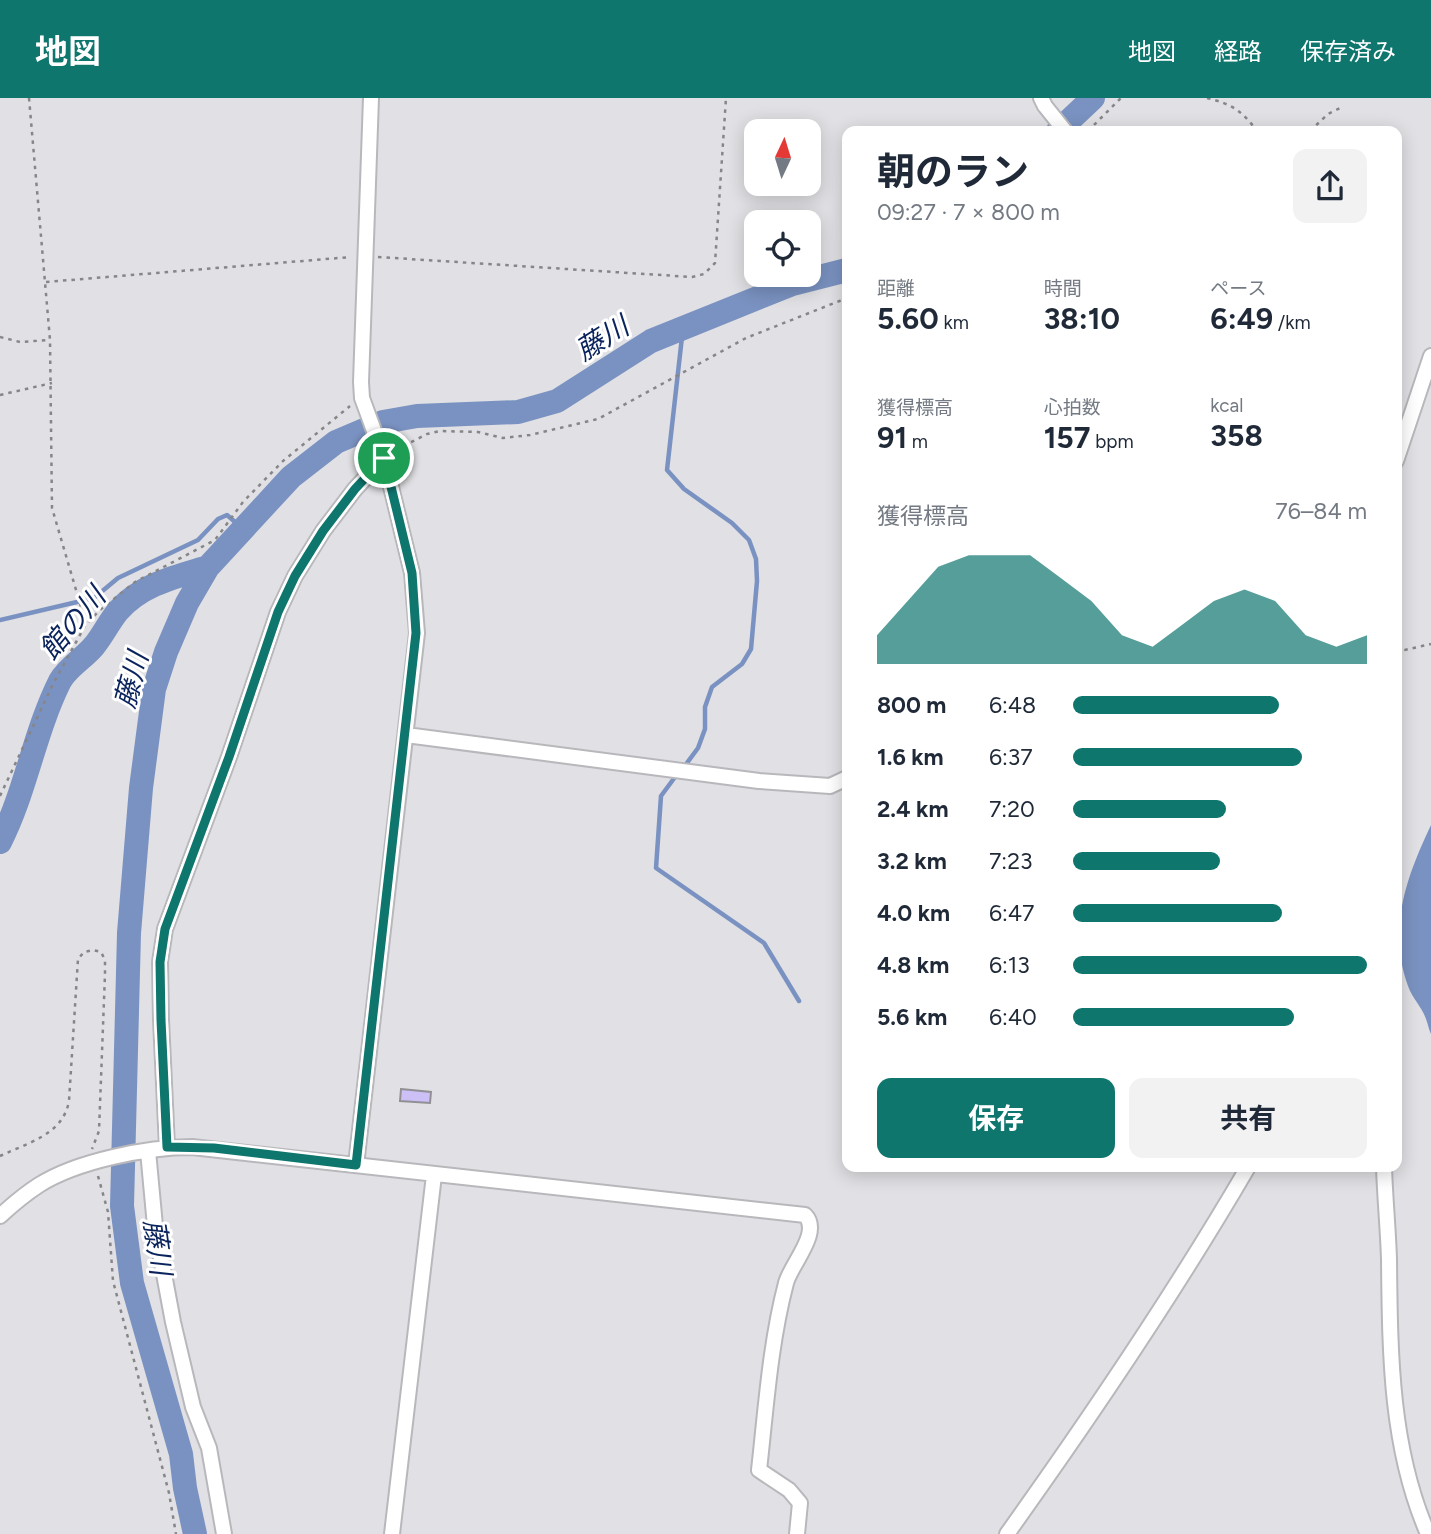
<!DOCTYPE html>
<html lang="ja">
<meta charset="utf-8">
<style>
body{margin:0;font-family:Figtree,"Noto Sans JP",sans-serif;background:#f2f2f3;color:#1f2937;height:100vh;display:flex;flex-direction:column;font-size:26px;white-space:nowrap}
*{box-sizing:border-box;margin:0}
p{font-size:23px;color:#747a83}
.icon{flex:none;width:38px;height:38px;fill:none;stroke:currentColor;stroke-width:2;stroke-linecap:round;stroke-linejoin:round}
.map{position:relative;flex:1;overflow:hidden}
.side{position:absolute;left:842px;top:28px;width:560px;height:1046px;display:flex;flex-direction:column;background:#fff;border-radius:14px;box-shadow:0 4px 18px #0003}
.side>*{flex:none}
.needle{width:46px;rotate:4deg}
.fabs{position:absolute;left:744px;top:21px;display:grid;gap:14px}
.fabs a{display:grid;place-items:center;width:77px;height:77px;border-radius:14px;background:#fff;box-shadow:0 4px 18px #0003;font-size:35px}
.pin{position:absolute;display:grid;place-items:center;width:60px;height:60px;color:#fff;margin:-30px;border:4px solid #fff;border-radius:50%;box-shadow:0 2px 7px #0007}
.round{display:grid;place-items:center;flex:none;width:74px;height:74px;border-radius:14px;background:#f2f2f3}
.head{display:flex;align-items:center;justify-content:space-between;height:119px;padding:0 35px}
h1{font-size:38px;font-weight:700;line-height:52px}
.metrics{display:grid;grid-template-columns:repeat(3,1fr);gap:10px;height:119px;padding:7px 35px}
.metrics div{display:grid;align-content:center}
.metrics b{font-size:30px;font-weight:700}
.metrics small{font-size:19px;font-weight:400}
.metrics p{font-size:19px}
.chart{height:196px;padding:14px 35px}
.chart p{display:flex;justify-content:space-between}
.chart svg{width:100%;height:126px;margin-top:7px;fill:#0f766e;opacity:.7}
.action{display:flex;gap:14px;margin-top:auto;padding:14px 35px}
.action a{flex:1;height:80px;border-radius:14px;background:#0f766e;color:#fff;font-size:28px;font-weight:700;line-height:80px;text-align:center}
.action a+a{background:#f2f2f3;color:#1f2937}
ul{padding:0 35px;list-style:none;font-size:23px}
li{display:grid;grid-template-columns:112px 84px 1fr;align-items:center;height:52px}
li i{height:18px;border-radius:9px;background:#0f766e}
header{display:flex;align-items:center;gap:42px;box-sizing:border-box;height:98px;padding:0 35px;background:#0f766e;color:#fff}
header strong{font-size:33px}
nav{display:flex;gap:38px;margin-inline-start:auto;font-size:24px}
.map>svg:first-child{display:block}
</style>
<header>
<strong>地図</strong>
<nav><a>地図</a><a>経路</a><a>保存済み</a></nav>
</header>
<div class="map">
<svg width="1431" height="1436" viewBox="0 0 1431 1436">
<rect width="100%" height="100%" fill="#e1e0e4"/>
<path fill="#7a92c1" d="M1431,727v209c-2,-4 -3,-10 -5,-15 -4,-12 -14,-21 -18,-33 -21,-58 -1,-110 23,-161z"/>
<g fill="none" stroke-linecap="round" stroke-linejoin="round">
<path stroke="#7a92c1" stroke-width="4.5" d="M683,230l-16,142 17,19 48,34 17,17 7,19 1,22 -6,68 -9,15 -30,23 -7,20v22l-7,19 -14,19
M0,522l94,-22 24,-20 80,-38 20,-21 9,-4 16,14
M678,675l-17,23 -5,72 108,75 35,58"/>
<path stroke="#7a92c1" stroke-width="24" d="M1058,33l35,-33
M0,744c26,-51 34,-109 60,-161 7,-13 24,-23 34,-35 9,-11 15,-24 24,-35 24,-27 57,-34 90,-44
M195,1436l-10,-46 -4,-34 -49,-171 -10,-77 7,-273 12,-145 13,-99 12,-37 21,-49 21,-36 83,-90 45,-35 47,-20 34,-6 101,-4 39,-11 94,-60 141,-57 55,-14"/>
</g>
<path fill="#ccc0f7" stroke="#919094" stroke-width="2" d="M401,991l30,3 -1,11 -30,-2z"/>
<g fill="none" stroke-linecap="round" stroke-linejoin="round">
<defs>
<path id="minor" d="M1041,0l4,8 20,25
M1396,363l35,-105
M406,637l353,46 71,5 17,-8
M167,1049l-6,-127 -1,-58 5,-33 64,-172 49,-145 17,-36 28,-45 32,-42 29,-31 -22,-60 -1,-16 10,-284
M148,1053l7,75 18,96 20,85 16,41 15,86
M356,1067l61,-532 -5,-60 -28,-115
M1384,1069c1,31 4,61 5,92 1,93 1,188 39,275
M0,1118c12,-11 25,-22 39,-31 38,-24 108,-38 153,-38l613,68c17,17 -14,49 -19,68 -16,61 -20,125 -27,187l30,20 11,13 -3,31
M392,1436l42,-359
M1007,1436c85,-119 167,-240 241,-367"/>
</defs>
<use href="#minor" stroke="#b8b8bc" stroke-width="18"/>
<path stroke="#868688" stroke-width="2.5" stroke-dasharray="3.5 5" stroke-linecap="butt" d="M29,0l21,242 2,168 34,116
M1207,0c25,6 35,13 50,33
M1088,33l33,-33
M1310,33l18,-17 12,-6
M378,159l314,20 12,-3 11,-11 11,-165
M46,184l305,-25
M0,239l20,5 30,-2
M0,297l52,-12
M396,352l31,-16 13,-3 38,1 25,6 27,-3 68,-16 148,-81 101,-40
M1396,554l35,-8
M0,698l53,-112 33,-60 14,-14 35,-28 80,-42 28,-38 40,-41 67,-55
M0,1058c27,-13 63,-21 69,-55l9,-142 6,-7 9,-2 8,2 4,8v14l-6,157 -7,18
M98,1078l10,36 5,69 56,212 7,41"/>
<use href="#minor" stroke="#fff" stroke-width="14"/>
</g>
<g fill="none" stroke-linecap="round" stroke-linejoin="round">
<defs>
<path id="route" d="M384,360l28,115 4,60 -60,532 -142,-17 -47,-1 -6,-127 -1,-58 5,-33 64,-172 49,-145 17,-36 28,-45 32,-42z"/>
</defs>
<use href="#route" stroke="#fff" stroke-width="14"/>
<use href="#route" stroke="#0f766e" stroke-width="9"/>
</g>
<g text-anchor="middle" stroke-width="6" stroke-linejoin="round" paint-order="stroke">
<g font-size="28" font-style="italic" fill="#0b235c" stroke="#fff">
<text transform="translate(602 240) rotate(-32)" y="10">藤川</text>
<text transform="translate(72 525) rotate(-50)" y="10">館の川</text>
<text transform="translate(131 582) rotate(-75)" y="10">藤川</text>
<text transform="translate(158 1149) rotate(82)" y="10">藤川</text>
</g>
</g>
</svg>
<div class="fabs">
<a><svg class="needle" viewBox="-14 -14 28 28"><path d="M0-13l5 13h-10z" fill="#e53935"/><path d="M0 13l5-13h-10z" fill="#747a83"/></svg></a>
<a><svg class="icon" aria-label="locate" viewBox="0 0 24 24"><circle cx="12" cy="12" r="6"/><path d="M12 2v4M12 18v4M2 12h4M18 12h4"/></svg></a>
</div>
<div class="pin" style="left:384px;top:360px;background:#1e9e55"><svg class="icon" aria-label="arrive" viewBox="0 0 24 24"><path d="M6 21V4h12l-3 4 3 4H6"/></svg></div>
<section class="side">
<div class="head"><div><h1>朝のラン</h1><p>09:27 · 7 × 800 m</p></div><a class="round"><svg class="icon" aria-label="share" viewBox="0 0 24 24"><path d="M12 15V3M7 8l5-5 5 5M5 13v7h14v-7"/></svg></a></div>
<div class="metrics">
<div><p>距離</p><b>5.60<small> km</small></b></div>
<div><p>時間</p><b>38:10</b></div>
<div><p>ペース</p><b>6:49<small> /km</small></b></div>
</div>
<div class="metrics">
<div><p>獲得標高</p><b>91<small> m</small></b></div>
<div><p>心拍数</p><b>157<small> bpm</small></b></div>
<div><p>kcal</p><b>358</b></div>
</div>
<div class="chart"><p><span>獲得標高</span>76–84 m</p>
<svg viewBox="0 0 160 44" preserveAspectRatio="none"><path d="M0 44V34L10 22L20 10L30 6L40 6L50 6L60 14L70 22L80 34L90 38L100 30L110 22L120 18L130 22L140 34L150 38L160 34V44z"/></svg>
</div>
<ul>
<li><b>800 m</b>6:48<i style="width:70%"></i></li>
<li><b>1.6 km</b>6:37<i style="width:78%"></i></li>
<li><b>2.4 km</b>7:20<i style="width:52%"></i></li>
<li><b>3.2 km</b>7:23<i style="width:50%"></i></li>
<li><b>4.0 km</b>6:47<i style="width:71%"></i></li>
<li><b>4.8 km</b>6:13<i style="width:100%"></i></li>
<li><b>5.6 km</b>6:40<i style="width:75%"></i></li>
</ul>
<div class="action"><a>保存</a><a>共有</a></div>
</section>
</div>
